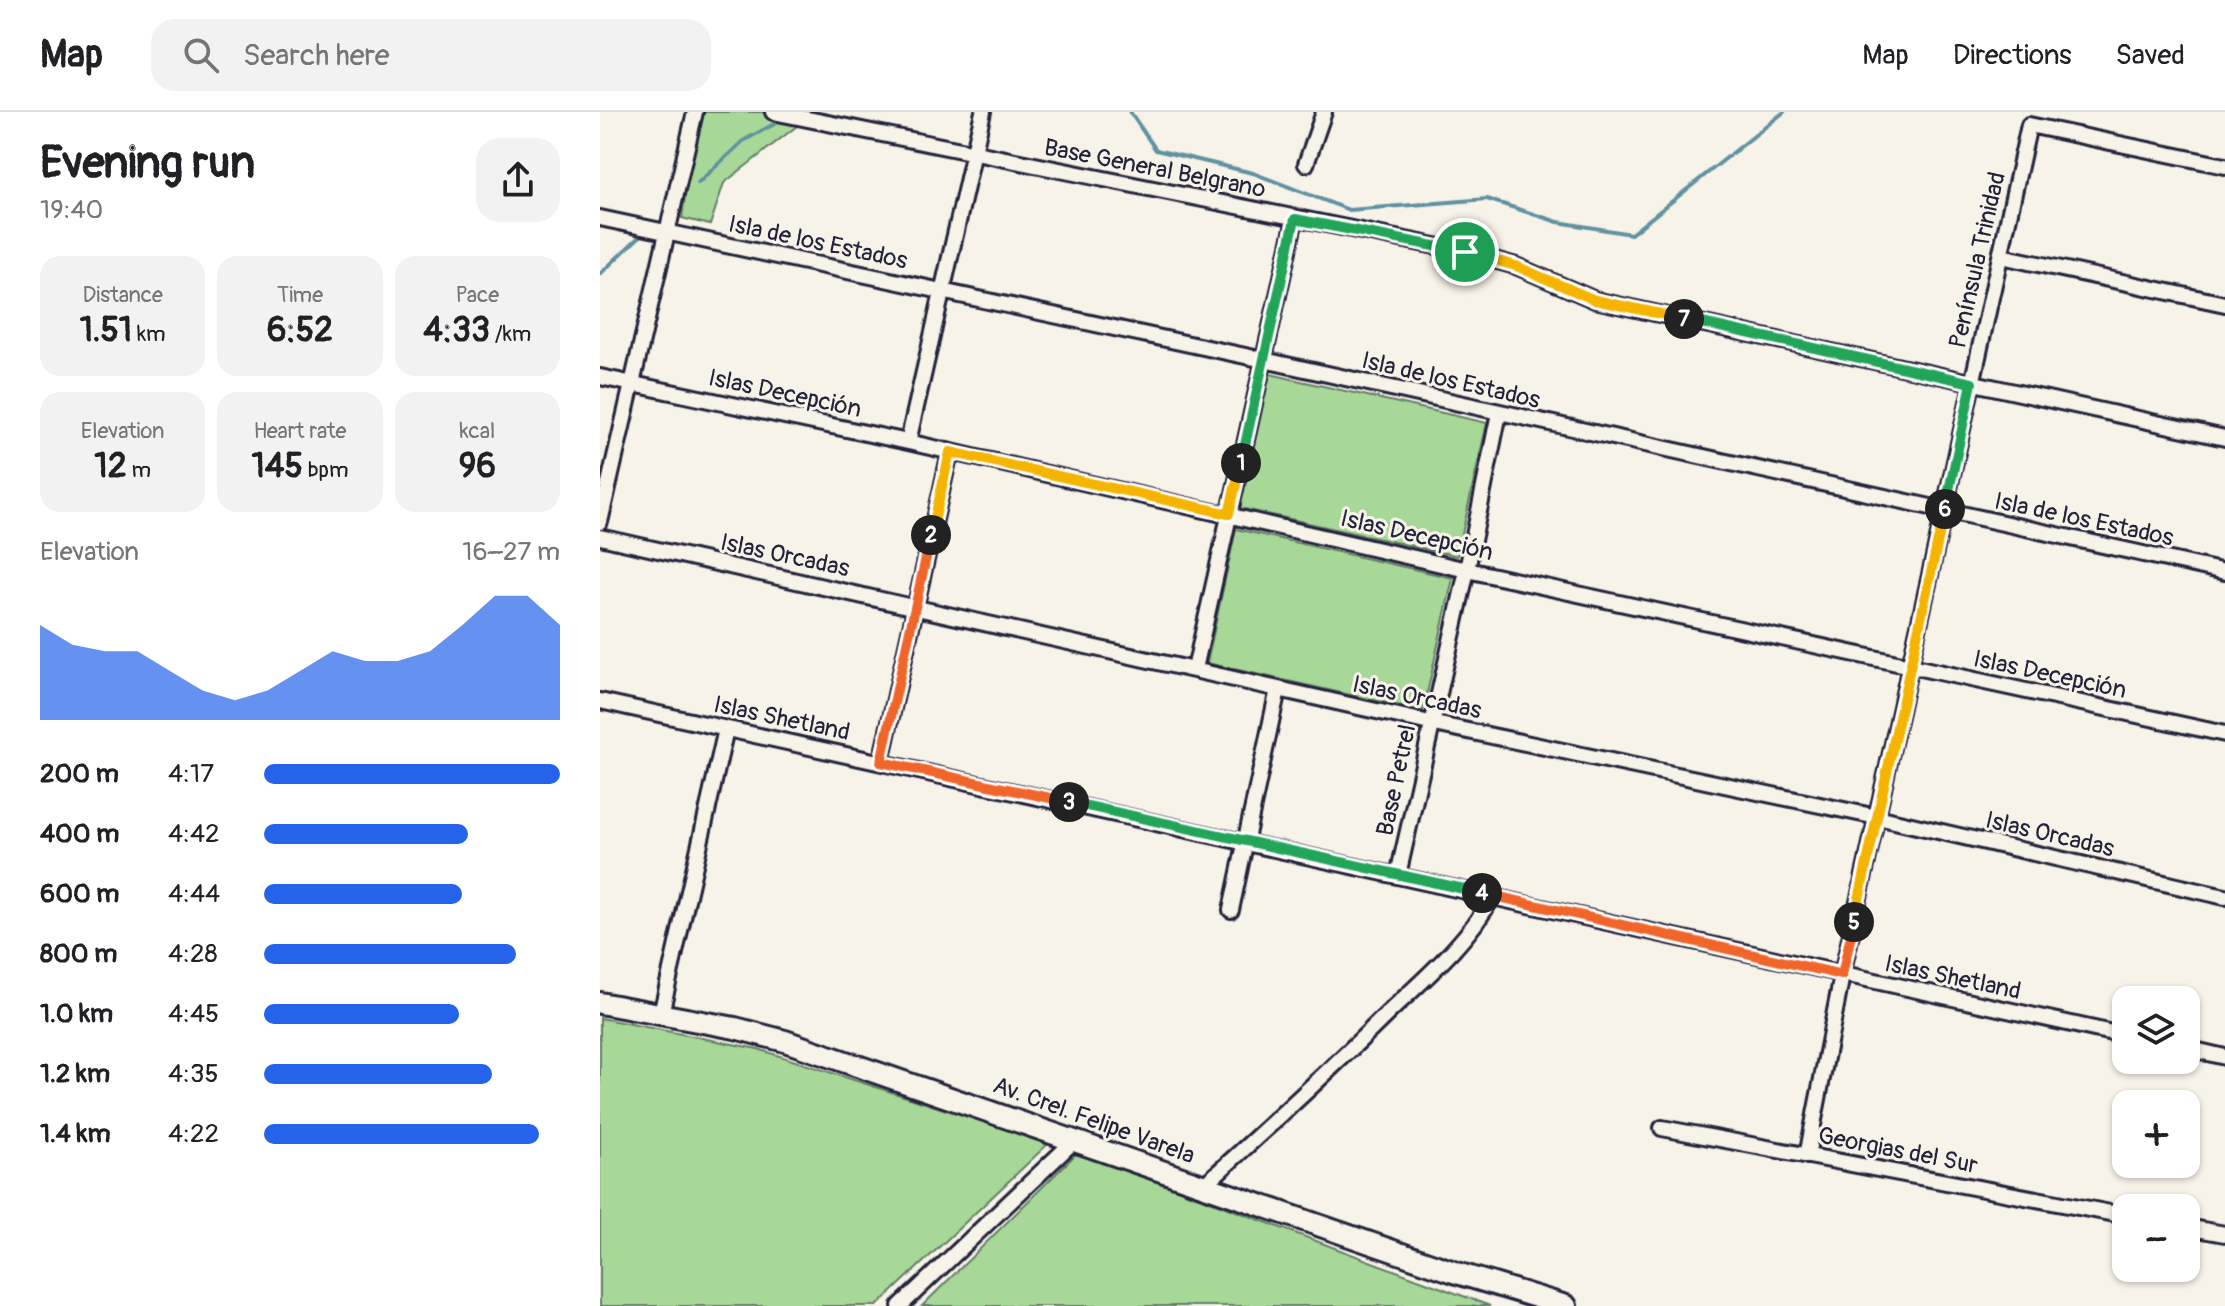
<!DOCTYPE html>
<meta charset="utf-8">
<style>
body{margin:0;font-family:Pangolin,sans-serif;background:#f2f2f2;color:#202124;height:100vh;display:flex;flex-direction:column;font-size:30px;white-space:nowrap}
*{box-sizing:border-box;margin:0}
p{font-size:26px;color:#757577}
.icon{flex:none;width:44px;height:44px;fill:none;stroke:currentColor;stroke-width:2;stroke-linecap:round;stroke-linejoin:round}
.map{position:relative;flex:1;overflow:hidden}
.sheet{display:flex;flex-direction:column;background:#fff;width:600px}
.sheet>*{flex:none}
.tools{position:absolute;left:1512px;top:874px;display:grid;gap:16px}
.tools a{display:grid;place-items:center;width:88px;height:88px;border-radius:16px;background:#fff;box-shadow:0 2px 6px #0004;font-size:40px}
.pin{position:absolute;display:grid;place-items:center;width:68px;height:68px;color:#fff;margin:-34px;border:4px solid #fff;border-radius:50%;box-shadow:0 2px 8px #0007}
.km{position:absolute;width:40px;height:40px;margin:-20px;border-radius:50%;background:#222;color:#fff;font-size:22px;line-height:40px;text-align:center}
.round{display:grid;place-items:center;flex:none;width:84px;height:84px;border-radius:24px;background:#f2f2f2}
.summary{display:flex;align-items:center;justify-content:space-between;height:136px;padding:0 40px}
h1{font-size:44px;font-weight:700;line-height:60px}
.figures{display:grid;grid-template-columns:repeat(3,1fr);gap:12px;height:136px;padding:8px 40px}
.figures div{display:grid;align-content:center;border-radius:20px;background:#f2f2f2;text-align:center}
.figures b{font-size:34px;font-weight:700}
.figures small{font-size:22px;font-weight:400}
.figures p{font-size:22px}
.chart{height:224px;padding:16px 40px}
.chart p{display:flex;justify-content:space-between}
.chart svg{width:100%;height:144px;margin-top:8px;fill:#2563eb;opacity:.7}
ul{padding:0 40px;list-style:none;font-size:26px}
li{display:grid;grid-template-columns:128px 96px 1fr;align-items:center;height:60px}
li i{height:20px;border-radius:10px;background:#2563eb}
header{display:flex;align-items:center;gap:48px;box-sizing:border-box;height:112px;padding:0 40px;background:#fff;border-bottom:2px solid #e0e0e0}
header strong{font-size:38px}
nav{display:flex;gap:44px;margin-inline-start:auto;font-size:28px}
.search{width:560px;height:72px;background:#f2f2f2;display:flex;align-items:center;gap:20px;box-sizing:border-box;padding:0 28px;border-radius:24px;color:#757577;font-size:30px}
main{display:flex;flex:1;min-height:0}
.map>svg:first-child{display:block}
</style>
<header>
<strong>Map</strong>
<div class="search"><svg class="icon" aria-label="search" viewBox="0 0 24 24"><circle cx="10" cy="10" r="6"/><path d="M15 15l6 6"/></svg>Search here</div>
<nav><a>Map</a><a>Directions</a><a>Saved</a></nav>
</header>
<main>
<section class="sheet">
<div class="summary"><div><h1>Evening run</h1><p>19:40</p></div><a class="round"><svg class="icon" aria-label="share" viewBox="0 0 24 24"><path d="M12 15V3M7 8l5-5 5 5M5 13v7h14v-7"/></svg></a></div>
<div class="figures">
<div><p>Distance</p><b>1.51<small> km</small></b></div>
<div><p>Time</p><b>6:52</b></div>
<div><p>Pace</p><b>4:33<small> /km</small></b></div>
</div>
<div class="figures">
<div><p>Elevation</p><b>12<small> m</small></b></div>
<div><p>Heart rate</p><b>145<small> bpm</small></b></div>
<div><p>kcal</p><b>96</b></div>
</div>
<div class="chart"><p><span>Elevation</span>16–27 m</p>
<svg viewBox="0 0 160 44" preserveAspectRatio="none"><path d="M0 44V15L10 21L20 23L30 23L40 29L50 35L60 38L70 35L80 29L90 23L100 26L110 26L120 23L130 15L140 6L150 6L160 15V44z"/></svg>
</div>
<ul>
<li><b>200 m</b>4:17<i style="width:100%"></i></li>
<li><b>400 m</b>4:42<i style="width:69%"></i></li>
<li><b>600 m</b>4:44<i style="width:67%"></i></li>
<li><b>800 m</b>4:28<i style="width:85%"></i></li>
<li><b>1.0 km</b>4:45<i style="width:66%"></i></li>
<li><b>1.2 km</b>4:35<i style="width:77%"></i></li>
<li><b>1.4 km</b>4:22<i style="width:93%"></i></li>
</ul>
</section>
<div class="map">
<svg width="1625" height="1194" viewBox="0 0 1625 1194">
<rect width="100%" height="100%" fill="#f7f3e8"/>
<filter id="ink" filterUnits="userSpaceOnUse"><feTurbulence type="fractalNoise" baseFrequency=".0125" numOctaves="2"/><feDisplacementMap in="SourceGraphic" scale="16" xChannelSelector="R" yChannelSelector="G"/><feConvolveMatrix kernelMatrix="1 2 1 2 8 2 1 2 1" color-interpolation-filters="sRGB"/></filter>
<g filter="url(#ink)">
<path fill="#a7d898" stroke="#647d6a" stroke-width="2" d="M96,0h66l40,10 -78,61 -14,42 -28,-7z
M670,262l217,49 -30,133 -217,-48z
M636,417l217,49 -30,133 -216,-48z
M0,906l158,31 291,94 -172,163h-277z
M478,1040l412,154h-568z"/>
<g fill="none" stroke-linecap="round" stroke-linejoin="round">
<path stroke="#6191a2" stroke-width="4" d="M530,0l26,38 97,23 96,37 138,-11 71,23 73,12 153,-122
M98,71l45,-42 33,-18
M0,162l39,-37"/>
<defs>
<path id="minor" d="M173,0l692,140 51,14 79,34 630,138
M706,52l18,-52
M0,106l664,142 961,212
M1401,144l224,48
M0,265l308,65 559,128 758,164
M308,330l75,-330
M0,410l95,-410
M0,425l830,186 447,94 348,80
M595,557l100,-450
M0,589l1526,335
M281,650l69,-310
M798,763l69,-305 32,-157
M631,798l47,-221
M61,902l65,-285
M1586,936l39,9
M1062,1016l464,88
M1207,1044l35,-181 187,-850 196,41
M603,1074c62,-56 124,-113 184,-172 39,-37 80,-71 106,-118
M1586,1115l39,7
M300,1194l175,-166"/>
<path id="secondary" d="M0,891l135,25 50,13 672,232 109,33"/>
</defs>
<use href="#minor" stroke="#22223b" stroke-width="20"/>
<use href="#secondary" stroke="#22223b" stroke-width="26"/>
<use href="#minor" stroke="#f7f3e8" stroke-width="14"/>
<use href="#secondary" stroke="#f7f3e8" stroke-width="20"/>
</g>
</g>
<g fill="none" stroke-linecap="round" stroke-linejoin="round" filter="url(#ink)">
<defs>
<path id="split-1" d="M641,351l54,-244 170,33"/>
<path id="split-2" d="M331,423l19,-83 279,62 12,-51"/>
<path id="split-3" d="M331,423l-50,227 188,40"/>
<path id="split-4" d="M469,690l413,91"/>
<path id="split-5" d="M882,781l360,82 12,-53"/>
<path id="split-6" d="M1254,810l91,-413"/>
<path id="split-7" d="M1084,207l288,64 -27,126"/>
<path id="split-8" d="M865,140l51,14 79,34 89,19"/>
</defs>
<use href="#split-1" stroke="#fff" stroke-width="16"/>
<use href="#split-2" stroke="#fff" stroke-width="16"/>
<use href="#split-3" stroke="#fff" stroke-width="16"/>
<use href="#split-4" stroke="#fff" stroke-width="16"/>
<use href="#split-5" stroke="#fff" stroke-width="16"/>
<use href="#split-6" stroke="#fff" stroke-width="16"/>
<use href="#split-7" stroke="#fff" stroke-width="16"/>
<use href="#split-8" stroke="#fff" stroke-width="16"/>
<use href="#split-1" stroke="#22a559" stroke-width="10"/>
<use href="#split-2" stroke="#f5b400" stroke-width="10"/>
<use href="#split-3" stroke="#f0652b" stroke-width="10"/>
<use href="#split-4" stroke="#22a559" stroke-width="10"/>
<use href="#split-5" stroke="#f0652b" stroke-width="10"/>
<use href="#split-6" stroke="#f5b400" stroke-width="10"/>
<use href="#split-7" stroke="#22a559" stroke-width="10"/>
<use href="#split-8" stroke="#f5b400" stroke-width="10"/>
</g>
<g text-anchor="middle" stroke-width="6" stroke-linejoin="round" paint-order="stroke">
<g font-size="24" fill="#22223b" stroke="#f7f3e8">
<text transform="translate(555 56) rotate(11)" y="8">Base General Belgrano</text>
<text transform="translate(218 130) rotate(12)" y="8">Isla de los Estados</text>
<text transform="translate(1377 148) rotate(-77)" y="8">Península Trinidad</text>
<text transform="translate(851 268) rotate(13)" y="8">Isla de los Estados</text>
<text transform="translate(185 281) rotate(12)" y="8">Islas Decepción</text>
<text transform="translate(1484 407) rotate(12)" y="8">Isla de los Estados</text>
<text transform="translate(817 423) rotate(13)" y="8">Islas Decepción</text>
<text transform="translate(185 443) rotate(12)" y="8">Islas Orcadas</text>
<text transform="translate(1450 562) rotate(12)" y="8">Islas Decepción</text>
<text transform="translate(817 585) rotate(12)" y="8">Islas Orcadas</text>
<text transform="translate(182 606) rotate(12)" y="8">Islas Shetland</text>
<text transform="translate(796 668) rotate(-78)" y="8">Base Petrel</text>
<text transform="translate(1450 722) rotate(13)" y="8">Islas Orcadas</text>
<text transform="translate(1353 865) rotate(12)" y="8">Islas Shetland</text>
<text transform="translate(494 1008) rotate(20)" y="8">Av. Crel. Felipe Varela</text>
<text transform="translate(1298 1038) rotate(11)" y="8">Georgias del Sur</text>
</g>
</g>
</svg>
<div class="tools">
<a><svg class="icon" aria-label="layers" viewBox="0 0 24 24"><path d="M12 4l9 5-9 5-9-5zM3 14l9 5 9-5"/></svg></a>
<a>+</a>
<a>−</a>
</div>
<div class="pin" style="left:865px;top:140px;background:#1e9e55"><svg class="icon" aria-label="arrive" viewBox="0 0 24 24"><path d="M6 21V4h12l-3 4 3 4H6"/></svg></div>
<b class="km" style="left:641px;top:351px">1</b>
<b class="km" style="left:331px;top:423px">2</b>
<b class="km" style="left:469px;top:690px">3</b>
<b class="km" style="left:882px;top:781px">4</b>
<b class="km" style="left:1254px;top:810px">5</b>
<b class="km" style="left:1345px;top:397px">6</b>
<b class="km" style="left:1084px;top:207px">7</b>
</div>
</main>
